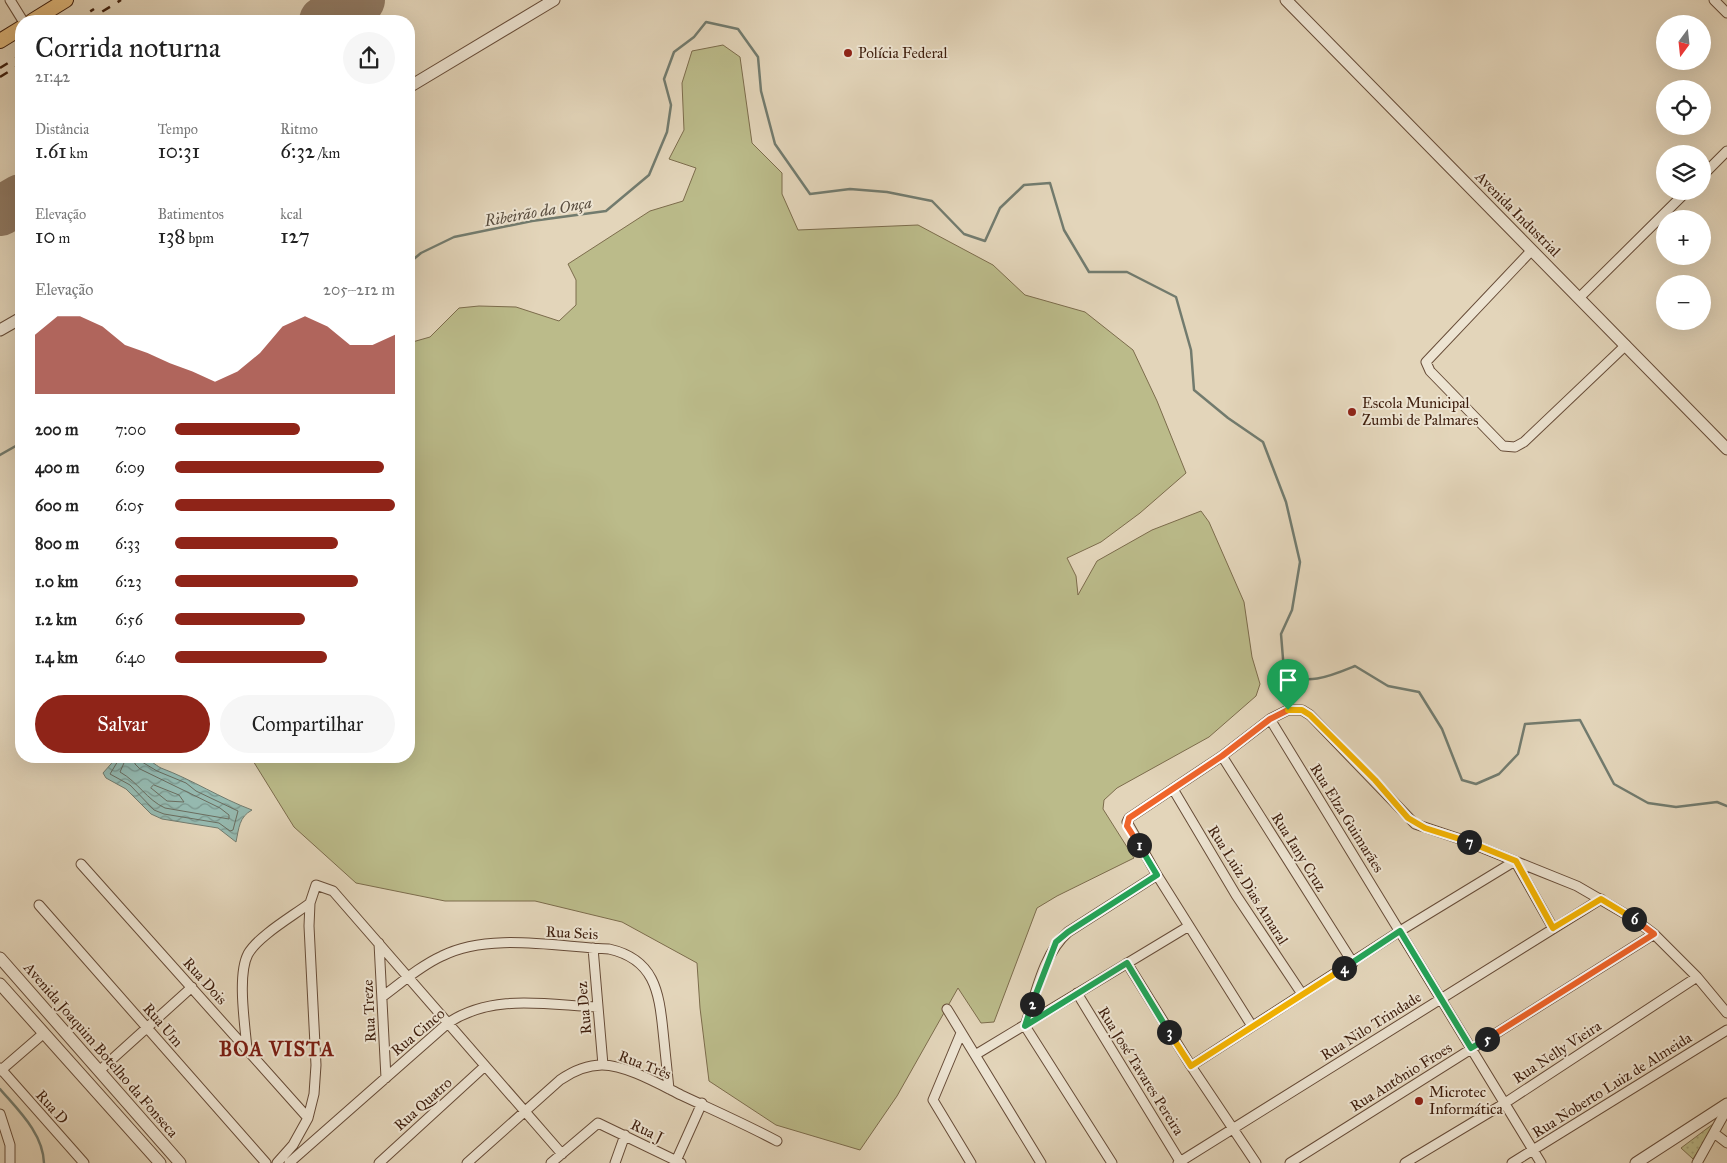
<!DOCTYPE html>
<html lang="pt">
<meta charset="utf-8">
<style>
body{margin:0;font-family:"IM FELL Great Primer",serif;background:#f6f6f6;color:#222;height:100vh;display:flex;flex-direction:column;font-size:19px;white-space:nowrap}
*{box-sizing:border-box;margin:0}
p{font-size:16px;color:#767676}
.icon{flex:none;width:28px;height:28px;fill:none;stroke:currentColor;stroke-width:2;stroke-linecap:round;stroke-linejoin:round}
.map{position:relative;flex:1;overflow:hidden}
.details{position:absolute;left:15px;top:15px;width:400px;height:748px;display:flex;flex-direction:column;background:#fff;border-radius:20px;box-shadow:0 5px 20px #0002}
.details>*{flex:none}
.needle{width:32px;rotate:195deg}
.controls{position:absolute;left:1656px;top:15px;display:grid;gap:10px}
.controls a{display:grid;place-items:center;width:55px;height:55px;border-radius:50%;background:#fff;box-shadow:0 5px 20px #0002;font-size:25px}
.pin{position:absolute;display:grid;place-items:center;width:42px;height:42px;color:#fff;margin:-51px -21px;border-radius:50% 50% 50% 0;rotate:-45deg;box-shadow:0 0 5px #0007}
.pin .icon{rotate:45deg}
.km{position:absolute;width:25px;height:25px;margin:-12px;border-radius:50%;background:#222;color:#fff;font-size:14px;line-height:25px;text-align:center}
.round{display:grid;place-items:center;flex:none;width:52px;height:52px;border-radius:26px;background:#f6f6f6}
.head{display:flex;align-items:center;justify-content:space-between;height:85px;padding:0 20px}
h1{font-size:28px;font-weight:600;line-height:38px}
.metrics{display:grid;grid-template-columns:repeat(3,1fr);gap:8px;height:85px;padding:5px 20px}
.metrics div{display:grid;align-content:center}
.metrics b{font-size:21px;font-weight:600}
.metrics small{font-size:14px;font-weight:400}
.metrics p{font-size:14px}
.chart{height:140px;padding:10px 20px}
.chart p{display:flex;justify-content:space-between}
.chart svg{width:100%;height:90px;margin-top:5px;fill:#8f2418;opacity:.7}
.button{display:flex;gap:10px;margin-top:auto;padding:10px 20px}
.button a{flex:1;height:58px;border-radius:30px;background:#8f2418;color:#fff;font-size:20px;font-weight:600;line-height:58px;text-align:center}
.button a+a{background:#f6f6f6;color:#222}
ul{padding:0 20px;list-style:none;font-size:16px}
li{display:grid;grid-template-columns:80px 60px 1fr;align-items:center;height:38px}
li i{height:12px;border-radius:6px;background:#8f2418}
.map>svg:first-child{display:block}
</style>
<div class="map">
<svg width="1727" height="1163" viewBox="0 0 1727 1163">
<defs>
<pattern id="park-dots" width="8" height="8" patternUnits="userSpaceOnUse" patternTransform="scale(1.25)"><rect width="8" height="8" fill="#bbbb8a"/><path d="M2 2h.1M6 6h.1" fill="none" stroke="#a2a076" stroke-width="1.8" stroke-linecap="round"/></pattern>
<pattern id="water-waves" width="16" height="10" patternUnits="userSpaceOnUse" patternTransform="scale(1.25)"><rect width="16" height="10" fill="#95b9af"/><path d="M0 5q4-4 8 0t8 0" fill="none" stroke="#7b968d"/></pattern>
</defs>
<rect width="100%" height="100%" fill="#e3d5ba"/>
<filter id="stains"><feTurbulence type="fractalNoise" baseFrequency=".004" numOctaves="4"/><feColorMatrix values="0 0 0 0 .2 0 0 0 0 .09 0 0 0 0 .02 0 0 0 .5 -.17"/></filter>
<radialGradient id="worn" r=".72"><stop offset=".6" stop-color="#630" stop-opacity="0"/><stop offset="1" stop-color="#630" stop-opacity=".3"/></radialGradient>
<path fill="#bbbb8a" stroke="#7c6c4c" d="M723,45l17,12 12,86 30,30v21l16,36 120,-5 75,40 32,30 60,17 48,38 24,51 29,72 -46,40 -39,29 -34,16 9,18 2,19 19,-34 55,-31 49,-19 8,11 35,80 8,55 8,27 -4,12 -47,41 -92,51 -13,12 -1,9 31,49 -77,38 -20,12 -43,114 -13,1 -23,-35 -61,108 -37,54 -84,-25 -67,-44 -9,-73 -3,-45 -75,-41 -87,-21h-90l-89,-18 -62,-56 -44,-71h159v-413l21,-6 29,-29 20,-2 37,1 43,14 17,-16v-25l-8,-16 82,-53 33,-10 13,-33 -27,-9 15,-29 -2,-47 10,-32z"/>
<path fill="url(#park-dots)" stroke="#7c6c4c" d="M1717,1121l-24,38 -12,-11z"/>
<path fill="url(#water-waves)" stroke="#727b6e" d="M118,756c7,0 16,-1 23,0 7,2 14,9 20,12 32,12 59,30 91,42 -13,7 -13,18 -16,32l-18,-14 -56,-9 -11,-5 -25,-25 -20,-11 -3,-5z"/>
<g fill="none" stroke-linecap="round" stroke-linejoin="round">
<path stroke="#6a6c5e" stroke-width="1" d="M121,756l-11,18 20,11 24,25 10,4 55,9 11,8 3,-1 5,-19 -42,-20 -10,-8 -29,-12 -15,-9 -2,-6
M127,756l-7,16c18,10 27,28 45,36l64,11v-4l-9,-7 -80,-39 -5,-5 -1,-8
M154,785l25,10 5,7 -17,-1 -16,-13z"/>
<path stroke="#727b6e" stroke-width="2.5" d="M409,263l12,-10 33,-16 78,-16 74,-10 43,-36 18,-43 4,-27 -7,-26 10,-27 20,-15 12,-15 32,7 20,28 3,34 14,53 35,50 40,-5 37,3 45,9 32,33 21,7 15,-33 24,-23 26,-2 14,47 25,42h38l49,25 15,53 3,40 34,28 35,24 23,60 14,60 -8,48 -11,24 3,37c20,17 49,4 71,-5l33,20 31,6 23,37 20,51 14,4 23,-10 19,-20 7,-30 55,-4 34,64 34,19 28,4 41,-5 10,4
M0,455l21,-12
M0,1089c18,21 43,44 44,74"/>
<path stroke="#907a64" stroke-width="50" d="M324,21l36,-21
M0,211l21,-12"/>
<defs>
<path id="minor" d="M10,0l13,21
M1714,0l13,13
M1702,176l25,-25
M1532,250l-106,112 4,9 73,75 12,1 9,-5 102,-97
M1580,297l107,-106
M1270,719l271,444
M1222,756l131,207
M1173,789l63,106 66,99
M1515,861l38,67
M81,864l227,254
M39,905l227,258
M379,943l7,135
M593,948l10,117
M1127,963l64,103 65,97
M1077,993l104,170
M382,997c19,-14 38,-31 60,-41 47,-24 116,-9 167,-7 45,10 50,42 54,82 2,19 4,39 6,58
M947,1009l94,154
M1252,1026l-95,-151 -30,-53 2,-4 93,-62 48,-37 18,-9h14l8,5 105,109 45,15 117,47 57,33 20,15 43,43 30,36
M961,1033l-28,67 38,63
M247,1049c-2,-24 -10,-74 1,-95 10,-18 45,-38 62,-51
M975,1055l214,-129
M1191,1066l209,-135 115,-70
M0,1068l84,95
M0,1071l44,-38
M99,1071l93,-84
M0,1114l10,31v18
M1714,1133l13,10
M676,1161l26,-58
M277,1163l16,-18 15,-27 6,-24 2,-29 -7,-139 1,-23 6,-18 17,6 229,263
M289,1163l159,-140c45,-30 99,-18 150,-16
M379,1163l106,-97
M467,1163l93,-83c13,-9 26,-15 42,-15 24,0 57,19 79,30 32,15 64,29 96,46
M551,1163l47,-40 83,40
M615,1163l10,-28
M1112,1163l-87,-137c11,-32 18,-72 43,-94l89,-57
M1178,1163l423,-264
M1290,1163l364,-229
M1405,1163l100,-60 192,-126
M1512,1163l215,-133
M1697,1163l30,-54"/>
<path id="tertiary" d="M1286,0l441,449
M409,87l145,-87
M0,330l21,-12
M0,958l180,205
M0,984l160,179
M1636,1163l91,-59"/>
<path id="primary" d="M32,21l34,-21
M0,41l21,-13"/>
</defs>
<use href="#minor" stroke="#674c38" stroke-width="11"/>
<use href="#tertiary" stroke="#674c38" stroke-width="13"/>
<use href="#primary" stroke="#3e1e0d" stroke-width="16"/>
<use href="#minor" stroke="#ede4d2" stroke-width="9"/>
<use href="#tertiary" stroke="#ede4d2" stroke-width="11"/>
<use href="#primary" stroke="#e2ba7d" stroke-width="14"/>
<path stroke="#3e1e0d" stroke-width="2.5" stroke-dasharray="9 9" stroke-linecap="butt" d="M75,21l19,-12
M87,21l34,-21
M0,68l21,-13
M0,77l21,-13"/>
</g>
<g fill="none" stroke-linecap="round" stroke-linejoin="round">
<defs>
<path id="split-1" d="M1139,845l-12,-19 2,-8 93,-62 48,-37 18,-9"/>
<path id="split-2" d="M1032,1004l24,-62 12,-10 89,-57 -18,-30"/>
<path id="split-3" d="M1032,1004l-7,22 102,-63 42,69"/>
<path id="split-4" d="M1169,1032l22,34 153,-98"/>
<path id="split-5" d="M1344,968l56,-37 71,117 16,-9"/>
<path id="split-6" d="M1487,1039l167,-105 -20,-15"/>
<path id="split-7" d="M1469,842l47,19 37,67 48,-29 33,20"/>
<path id="split-8" d="M1288,710h14l8,5 65,65 33,38 17,10 44,14"/>
</defs>
<use href="#split-1" stroke="#fff" stroke-width="10"/>
<use href="#split-2" stroke="#fff" stroke-width="10"/>
<use href="#split-3" stroke="#fff" stroke-width="10"/>
<use href="#split-4" stroke="#fff" stroke-width="10"/>
<use href="#split-5" stroke="#fff" stroke-width="10"/>
<use href="#split-6" stroke="#fff" stroke-width="10"/>
<use href="#split-7" stroke="#fff" stroke-width="10"/>
<use href="#split-8" stroke="#fff" stroke-width="10"/>
<use href="#split-1" stroke="#f0652b" stroke-width="6"/>
<use href="#split-2" stroke="#22a559" stroke-width="6"/>
<use href="#split-3" stroke="#22a559" stroke-width="6"/>
<use href="#split-4" stroke="#f5b400" stroke-width="6"/>
<use href="#split-5" stroke="#22a559" stroke-width="6"/>
<use href="#split-6" stroke="#f0652b" stroke-width="6"/>
<use href="#split-7" stroke="#f5b400" stroke-width="6"/>
<use href="#split-8" stroke="#f5b400" stroke-width="6"/>
</g>
<g fill="#8f2418" stroke="#ede4d2" stroke-width="2">
<circle cx="848" cy="53" r="5"/>
<circle cx="1352" cy="412" r="5"/>
<circle cx="1419" cy="1101" r="5"/>
</g>
<g text-anchor="middle" stroke-width="4" stroke-linejoin="round" paint-order="stroke">
<g font-size="15" fill="#3e1e0d" stroke="#ede4d2" text-anchor="start">
<text x="858" y="58">Polícia Federal</text>
<text x="1362" y="408">Escola Municipal<tspan x="1362" dy="17">Zumbi de Palmares</tspan></text>
<text x="1429" y="1097">Microtec<tspan x="1429" dy="17">Informática</tspan></text>
</g>
<g font-size="15" fill="#3e1e0d" stroke="#ede4d2">
<text transform="translate(1518 214) rotate(45)" y="5">Avenida Industrial</text>
<text transform="translate(1347 818) rotate(58)" y="5">Rua Elza Guimarães</text>
<text transform="translate(1299 852) rotate(58)" y="5">Rua Iany Cruz</text>
<text transform="translate(1248 885) rotate(58)" y="5">Rua Luiz Dias Amaral</text>
<text transform="translate(572 933) rotate(3)" y="5">Rua Seis</text>
<text transform="translate(205 981) rotate(48)" y="5">Rua Dois</text>
<text transform="translate(584 1008) rotate(-95)" y="5">Rua Dez</text>
<text transform="translate(369 1011) rotate(-93)" y="5">Rua Treze</text>
<text transform="translate(163 1025) rotate(49)" y="5">Rua Um</text>
<text transform="translate(1371 1026) rotate(-32)" y="5">Rua Nilo Trindade</text>
<text transform="translate(418 1032) rotate(-40)" y="5">Rua Cinco</text>
<text transform="translate(101 1050) rotate(49)" y="5">Avenida Joaquim Botelho da Fonseca</text>
<text transform="translate(1557 1052) rotate(-33)" y="5">Rua Nelly Vieira</text>
<text transform="translate(645 1065) rotate(21)" y="5">Rua Três</text>
<text transform="translate(1141 1071) rotate(58)" y="5">Rua José Tavares Pereira</text>
<text transform="translate(1401 1077) rotate(-32)" y="5">Rua Antônio Froes</text>
<text transform="translate(1612 1085) rotate(-32)" y="5">Rua Noberto Luiz de Almeida</text>
<text transform="translate(423 1104) rotate(-42)" y="5">Rua Quatro</text>
<text transform="translate(52 1107) rotate(48)" y="5">Rua D</text>
<text transform="translate(647 1131) rotate(26)" y="5">Rua J</text>
</g>
<g font-size="16" font-style="italic" fill="#584c3e" stroke="#ede4d2">
<text transform="translate(538 211) rotate(-10)" y="6">Ribeirão da Onça</text>
</g>
<g font-size="20" font-weight="bold" letter-spacing="1" fill="#7a1f14" stroke="#ede4d2">
<text x="277" y="1056">BOA VISTA</text>
</g>
</g>
<rect width="100%" height="100%" filter="url(#stains)"/>
<rect width="100%" height="100%" fill="url(#worn)"/>
</svg>
<div class="controls">
<a><svg class="needle" viewBox="-14 -14 28 28"><path d="M0-13l5 13h-10z" fill="#e53935"/><path d="M0 13l5-13h-10z" fill="#767676"/></svg></a>
<a><svg class="icon" aria-label="locate" viewBox="0 0 24 24"><circle cx="12" cy="12" r="6"/><path d="M12 2v4M12 18v4M2 12h4M18 12h4"/></svg></a>
<a><svg class="icon" aria-label="layers" viewBox="0 0 24 24"><path d="M12 4l9 5-9 5-9-5zM3 14l9 5 9-5"/></svg></a>
<a>+</a>
<a>−</a>
</div>
<div class="pin" style="left:1288px;top:710px;background:#1e9e55"><svg class="icon" aria-label="arrive" viewBox="0 0 24 24"><path d="M6 21V4h12l-3 4 3 4H6"/></svg></div>
<b class="km" style="left:1139px;top:845px">1</b>
<b class="km" style="left:1032px;top:1004px">2</b>
<b class="km" style="left:1169px;top:1032px">3</b>
<b class="km" style="left:1344px;top:968px">4</b>
<b class="km" style="left:1487px;top:1039px">5</b>
<b class="km" style="left:1634px;top:919px">6</b>
<b class="km" style="left:1469px;top:842px">7</b>
<section class="details">
<div class="head"><div><h1>Corrida noturna</h1><p>21:42</p></div><a class="round"><svg class="icon" aria-label="share" viewBox="0 0 24 24"><path d="M12 15V3M7 8l5-5 5 5M5 13v7h14v-7"/></svg></a></div>
<div class="metrics">
<div><p>Distância</p><b>1.61<small> km</small></b></div>
<div><p>Tempo</p><b>10:31</b></div>
<div><p>Ritmo</p><b>6:32<small> /km</small></b></div>
</div>
<div class="metrics">
<div><p>Elevação</p><b>10<small> m</small></b></div>
<div><p>Batimentos</p><b>138<small> bpm</small></b></div>
<div><p>kcal</p><b>127</b></div>
</div>
<div class="chart"><p><span>Elevação</span>205–212 m</p>
<svg viewBox="0 0 160 44" preserveAspectRatio="none"><path d="M0 44V15L10 6L20 6L30 11L40 20L50 24L60 29L70 33L80 38L90 33L100 24L110 11L120 6L130 11L140 20L150 20L160 15V44z"/></svg>
</div>
<ul>
<li><b>200 m</b>7:00<i style="width:57%"></i></li>
<li><b>400 m</b>6:09<i style="width:95%"></i></li>
<li><b>600 m</b>6:05<i style="width:100%"></i></li>
<li><b>800 m</b>6:33<i style="width:74%"></i></li>
<li><b>1.0 km</b>6:23<i style="width:83%"></i></li>
<li><b>1.2 km</b>6:56<i style="width:59%"></i></li>
<li><b>1.4 km</b>6:40<i style="width:69%"></i></li>
</ul>
<div class="button"><a>Salvar</a><a>Compartilhar</a></div>
</section>
</div>
